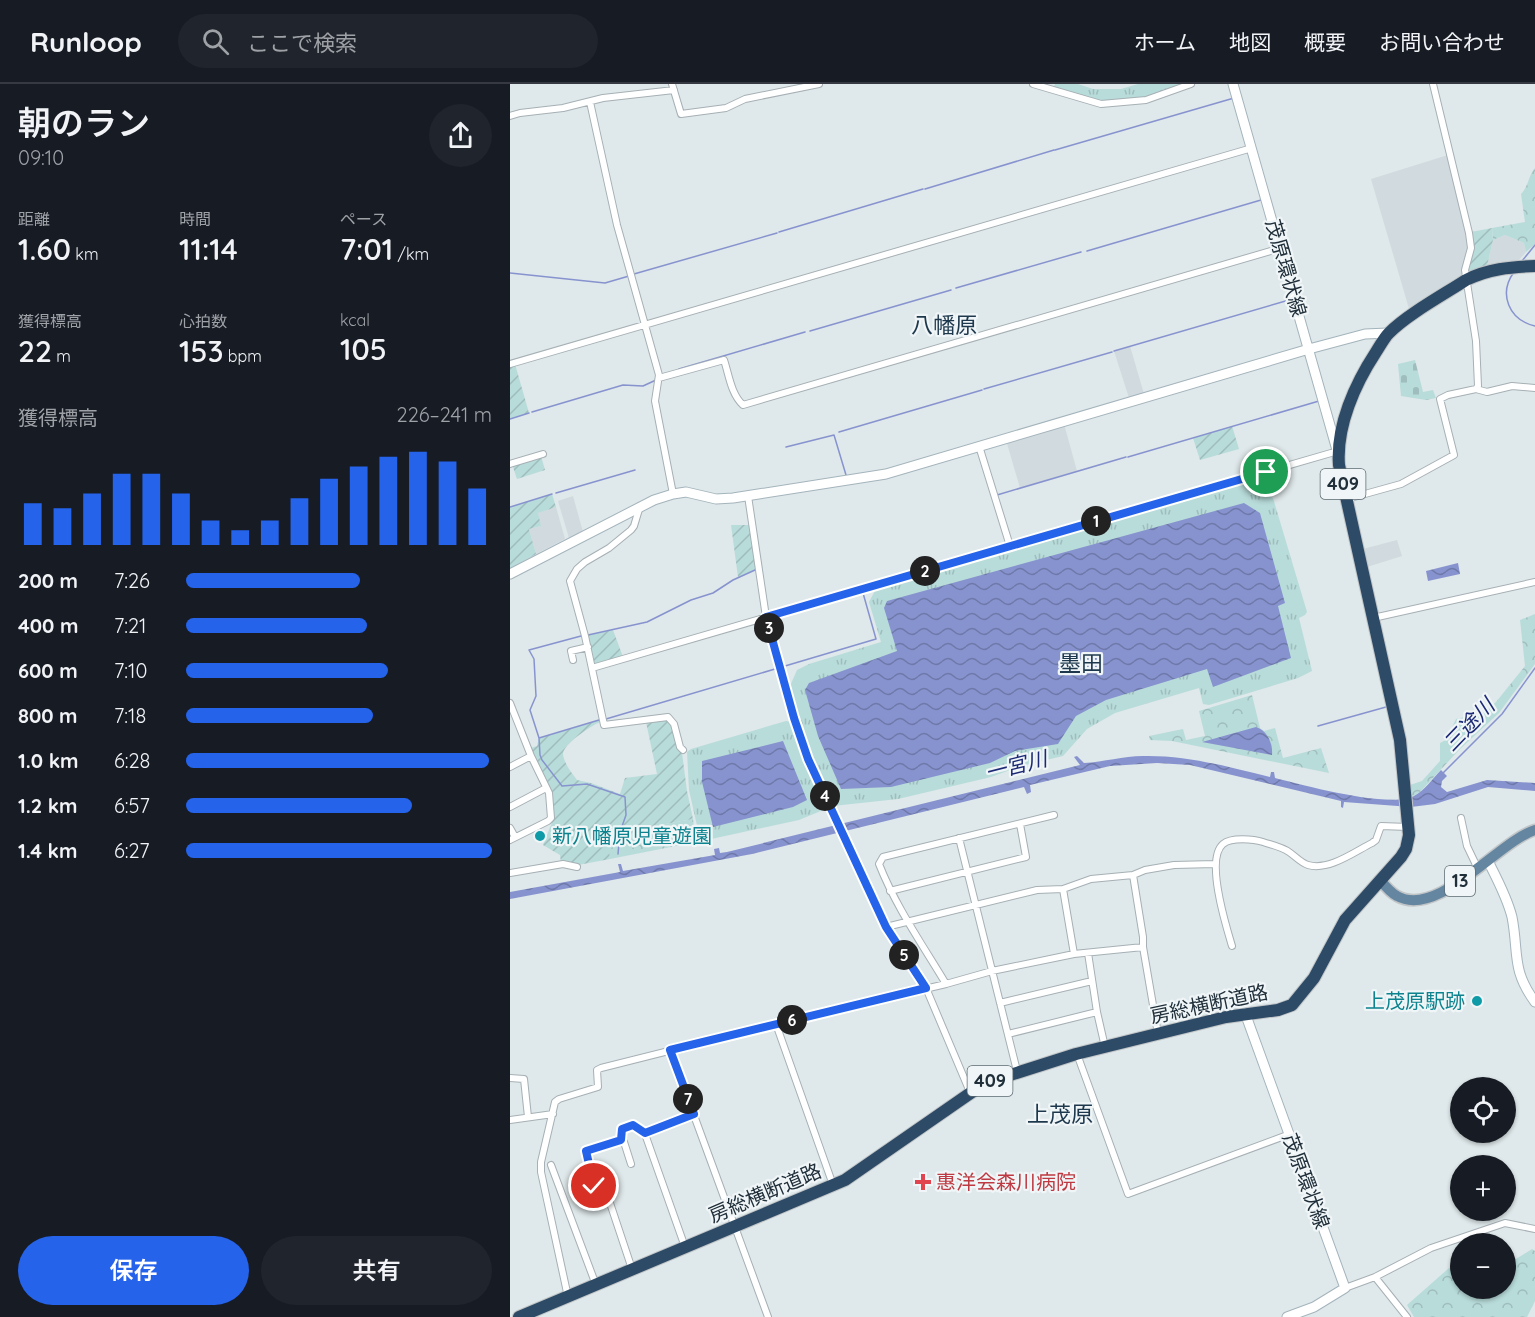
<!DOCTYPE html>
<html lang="ja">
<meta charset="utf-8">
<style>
body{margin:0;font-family:Quicksand,"Noto Sans JP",sans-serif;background:#20242c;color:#f1f3f6;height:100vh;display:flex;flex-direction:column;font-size:22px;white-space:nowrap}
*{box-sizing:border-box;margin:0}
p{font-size:20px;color:#9ea1a6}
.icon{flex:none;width:33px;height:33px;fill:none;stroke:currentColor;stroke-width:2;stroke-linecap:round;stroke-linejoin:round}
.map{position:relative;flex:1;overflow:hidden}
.details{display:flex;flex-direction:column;background:#171b24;width:510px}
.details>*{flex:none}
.controls{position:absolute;left:940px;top:993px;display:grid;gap:12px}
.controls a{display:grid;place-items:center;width:66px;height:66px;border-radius:50%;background:#171b24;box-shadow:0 2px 4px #0004;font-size:30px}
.pin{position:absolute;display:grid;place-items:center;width:51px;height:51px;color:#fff;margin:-26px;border:3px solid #fff;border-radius:50%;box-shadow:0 2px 6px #0007}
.km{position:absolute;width:30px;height:30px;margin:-15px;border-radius:50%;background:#222;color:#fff;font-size:16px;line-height:30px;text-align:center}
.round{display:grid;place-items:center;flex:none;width:63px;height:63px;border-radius:32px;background:#20242c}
.head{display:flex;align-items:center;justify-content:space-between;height:102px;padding:0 18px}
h1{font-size:33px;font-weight:600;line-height:45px}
.figures{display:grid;grid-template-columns:repeat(3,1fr);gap:9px;height:102px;padding:6px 18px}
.figures div{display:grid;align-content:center}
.figures b{font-size:30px;font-weight:600}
.figures small{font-size:16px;font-weight:400}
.figures p{font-size:16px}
.chart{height:168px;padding:12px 18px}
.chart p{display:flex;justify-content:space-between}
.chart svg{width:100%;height:108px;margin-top:6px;stroke:#2563eb;stroke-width:6}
.primary-button{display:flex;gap:12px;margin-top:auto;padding:12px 18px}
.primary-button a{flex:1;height:69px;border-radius:36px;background:#2563eb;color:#fff;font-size:24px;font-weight:600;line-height:69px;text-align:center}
.primary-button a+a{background:#20242c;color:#f1f3f6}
ul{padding:0 18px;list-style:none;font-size:20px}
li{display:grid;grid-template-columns:96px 72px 1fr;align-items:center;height:45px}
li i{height:15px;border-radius:8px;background:#2563eb}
header{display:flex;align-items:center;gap:36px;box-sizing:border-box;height:84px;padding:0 30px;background:#171b24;border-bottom:2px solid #363941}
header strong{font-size:28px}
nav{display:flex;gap:33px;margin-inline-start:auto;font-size:21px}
.search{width:420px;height:54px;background:#20242c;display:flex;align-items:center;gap:15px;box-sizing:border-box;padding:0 21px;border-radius:33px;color:#9ea1a6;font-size:22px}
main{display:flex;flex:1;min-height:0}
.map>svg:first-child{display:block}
</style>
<header>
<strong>Runloop</strong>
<div class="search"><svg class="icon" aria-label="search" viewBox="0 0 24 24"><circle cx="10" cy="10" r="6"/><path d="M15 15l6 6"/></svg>ここで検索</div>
<nav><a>ホーム</a><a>地図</a><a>概要</a><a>お問い合わせ</a></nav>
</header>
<main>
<section class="details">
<div class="head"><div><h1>朝のラン</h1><p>09:10</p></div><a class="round"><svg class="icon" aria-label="share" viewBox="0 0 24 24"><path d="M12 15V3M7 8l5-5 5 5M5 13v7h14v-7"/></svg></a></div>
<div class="figures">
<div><p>距離</p><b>1.60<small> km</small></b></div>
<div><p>時間</p><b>11:14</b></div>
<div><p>ペース</p><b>7:01<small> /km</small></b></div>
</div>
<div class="figures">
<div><p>獲得標高</p><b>22<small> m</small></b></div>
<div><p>心拍数</p><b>153<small> bpm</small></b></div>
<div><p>kcal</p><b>105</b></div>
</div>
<div class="chart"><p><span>獲得標高</span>226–241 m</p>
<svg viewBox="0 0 160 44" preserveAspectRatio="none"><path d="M5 44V27M15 44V29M25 44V23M35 44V15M45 44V15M55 44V23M65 44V34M75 44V38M85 44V34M95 44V25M105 44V17M115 44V12M125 44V8M135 44V6M145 44V10M155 44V21"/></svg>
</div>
<ul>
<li><b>200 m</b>7:26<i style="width:57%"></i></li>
<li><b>400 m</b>7:21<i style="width:59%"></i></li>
<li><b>600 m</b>7:10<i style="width:66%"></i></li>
<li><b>800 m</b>7:18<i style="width:61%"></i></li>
<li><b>1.0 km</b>6:28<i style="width:99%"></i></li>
<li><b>1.2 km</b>6:57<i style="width:74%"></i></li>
<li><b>1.4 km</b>6:27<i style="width:100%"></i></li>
</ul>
<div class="primary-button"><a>保存</a><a>共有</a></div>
</section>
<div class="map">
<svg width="1025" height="1233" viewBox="0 0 1025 1233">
<defs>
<pattern id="grass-tufts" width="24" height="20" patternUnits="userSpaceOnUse" patternTransform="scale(1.5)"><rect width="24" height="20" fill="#b8dcda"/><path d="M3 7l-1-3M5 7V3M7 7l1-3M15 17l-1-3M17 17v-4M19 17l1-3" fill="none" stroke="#9ebdbc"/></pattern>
<pattern id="forest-crowns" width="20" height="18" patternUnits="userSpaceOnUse" patternTransform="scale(1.5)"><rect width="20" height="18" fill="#b8dcda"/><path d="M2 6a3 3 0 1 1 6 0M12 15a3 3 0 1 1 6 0" fill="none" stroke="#9ebdbc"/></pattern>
<pattern id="cemetery-stones" width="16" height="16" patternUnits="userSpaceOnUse" patternTransform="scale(1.5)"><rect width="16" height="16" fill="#b8dcda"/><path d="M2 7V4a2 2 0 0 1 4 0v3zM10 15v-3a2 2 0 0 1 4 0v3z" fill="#9ebdbc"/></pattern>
<pattern id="garden-furrows" width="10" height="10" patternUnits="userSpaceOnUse" patternTransform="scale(1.5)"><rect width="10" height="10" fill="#b8dcda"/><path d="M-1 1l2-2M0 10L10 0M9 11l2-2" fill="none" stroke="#9ebdbc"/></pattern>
<pattern id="water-waves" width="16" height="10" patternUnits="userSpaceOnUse" patternTransform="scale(1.5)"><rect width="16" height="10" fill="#8793cf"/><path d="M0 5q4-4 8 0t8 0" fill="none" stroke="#6e78a9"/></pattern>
</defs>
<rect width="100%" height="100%" fill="#dfe8ea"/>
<path fill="#d1dade" d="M938,71l21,90 -7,32 -52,35 -39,-133z
M995,151l19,8 2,9 -9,10 -30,4 6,-26z
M620,262l14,48 -15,4 -15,-47z
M554,340l13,47 -57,17 -14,-48z
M63,412l10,36 -14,6 -11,-37z
M46,423l9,32 -29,15 -7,-25 12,-3 -4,-13z
M887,456l5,16 -35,11 -4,-18z"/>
<path fill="url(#grass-tufts)" d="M545,0h23l15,5h28l17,-5h49l-42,14 -45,4 -47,-13z
M735,396l3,4 25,14 34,114 -2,3 -6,3 13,53 -14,7 -89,27 -6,-1 -4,-16 -84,25 -28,16 -24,27 -42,10 -30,11 -93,22 -65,7 -30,-71 -13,-49 7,-16 12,-6 72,-22 -12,-40 8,-15z
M276,637l6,1 10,30 26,56 -29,12 -97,21 -2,-2 -11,-49 -2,-38 4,-3z"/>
<path fill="url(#forest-crowns)" d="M1025,84v76l-9,8 -2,-9 -19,-8 -12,5 -1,-12 33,-6 -4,-28c8,-8 7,-18 14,-26z
M1025,530v50l-36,49 -40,37 -39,42 -9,6 -1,-13 12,-4 18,-20v-18l6,-3 10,-21 27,-6 13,-11 29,-36 -5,-46z
M742,611l8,33 4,3 11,-3 8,30 38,-10 8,25 -157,-32 -22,-1 -1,-4 34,-7 3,11 19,-4 -6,-25z
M183,735l3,23 -86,17 -2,-8c21,-22 56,-27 85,-32z
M1022,1165l3,2v50l-8,16h-113l-7,-12 42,-37 12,6v14h45c0,-28 3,-24 26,-39z"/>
<path fill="url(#cemetery-stones)" d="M905,276l8,32 10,-2 3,8 -10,2 -25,-4 -3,-32z"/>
<path fill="url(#garden-furrows)" d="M982,144l1,12 -6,26 -21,8 5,-42z
M5,280l14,49 -19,6v-53z
M722,342l7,23 -39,11 -7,-22z
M31,372l4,14 -28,9 -5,-15z
M42,410l4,13 -18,6 3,13 -12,3 7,25 -26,15v-62z
M221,441h18l7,45 -18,7z
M103,546l10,27 -30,8 -5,-30z
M160,635l12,34 5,38 6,28 -33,6 -3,16 -31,5 -8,-5 -9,10 1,8 -32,6 -6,-2h-11l-1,-8 -17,-10 10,-25v-14l-22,-58 6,-2 2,-8 60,-18 1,2c-9,4 -37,22 -37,32 1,10 9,19 14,26l14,3 29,11 5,-16 32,-4 -11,-52z"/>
<path fill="url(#water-waves)" d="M734,419l16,10 25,90 -7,3 13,52 -78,29 -6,-18 -101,31 -30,16 -18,28 -43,7 -25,12 -99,24 -50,2 -23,-53 -13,-46 4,-7 88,-32 -13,-43 3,-7z
M948,479l2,11 -32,7 -2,-10z
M746,643c12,4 17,17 16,28l-70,-13z
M273,657l24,59 -14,7 -80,20 -11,-45v-21z
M567,672l7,7c20,-1 39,-7 59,-7 44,-1 86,11 127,21l1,-5h3l1,6c28,7 115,31 139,18 10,-5 19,-18 27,-26l6,6 -5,5 -1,6 6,5 40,-12 48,3v8l-47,-4 -53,17 -24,3 -67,-5 -1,6 -2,-1v-6l-151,-36 -33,-2 -47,3 -80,19 1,7 -4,2 -3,-7 -272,67 -242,45v-7l110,-20 -2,-8h3l2,7 92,-16 -1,-6 5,-1 1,5 7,-1 353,-87 -6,-8z"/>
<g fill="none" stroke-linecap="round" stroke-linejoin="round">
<path stroke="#8793cf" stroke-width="1.5" d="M545,66l179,-52
M415,105l129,-39
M269,148l144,-43
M577,167l174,-51
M1012,177l13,-16
M1004,188c-16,22 -5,48 21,54
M0,189l95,10 24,-7
M124,190l143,-41
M446,204l125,-36
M300,247l141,-41
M604,267l175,-51
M169,285l126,-37
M474,305l128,-37
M22,328l91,-27 20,1 13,-6
M0,335l19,-6
M329,348l143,-42
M276,363l48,-12 12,40
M618,373l191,-56
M46,409l79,-23
M487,411l129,-38
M0,423l42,-13
M78,551l59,-13 44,-22 22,-7 20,-13 22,-10
M71,552l-52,14 5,9 2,37 -6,14 9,28 1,17 2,5 20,26 25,-2 38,13 1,18 -6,17 -2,22
M275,582l91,-27 -13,-46
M96,635l169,-50
M808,642l68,-19
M29,654l60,-18
M933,689l59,-59 33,-46"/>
<defs>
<path id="street" d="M162,0l9,30 45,-6 19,-9 74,-15
M523,0l68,20 45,-4 45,-16
M80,18l27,123 42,150 -4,26 18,93
M0,32l10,-3 43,-5 40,-10 71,-8
M0,280l742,-216
M149,294l65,-18c5,15 7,34 19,45l538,-157
M966,305l11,3 25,-6 23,2
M469,362l31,100
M0,380l33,-10
M238,412l18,121 28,101 14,41 78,168 40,61 44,104
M837,415l54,-15 53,-29 -14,-56 8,-4 28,-6 2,-3 -2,-45 -11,-71 6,-22 -2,-15 -36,-149
M130,422l-6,20 -3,4 -22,18 -24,14 -8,7 -7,12 15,55 19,89 64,-8 6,7 6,23 3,3
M863,534l162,-36
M63,576l-2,-9 17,-4
M82,584l739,-215 7,-1
M0,619l21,53 18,37 2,25 -3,3 -38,19
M0,683l21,-11
M0,723l36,-19
M951,734l6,28 11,23
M0,744l5,9
M449,754l58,233
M0,789l53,-9 14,3
M623,791l10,62v10l15,87
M553,805l11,65
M380,807l136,-34 -6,-33
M376,843l151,-37 26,-1 28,-10 42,-4 12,-5 29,-5 41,-1
M722,862c-6,-20 -27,-87 -9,-102 8,-7 31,-5 40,-2 9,3 19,5 26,10 6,4 12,11 19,13 21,6 46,-13 64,-22l4,-3 5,-14 27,1
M578,869l9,59 8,35
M436,900c-24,-40 -50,-77 -67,-120l4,-7 171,-42
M490,919l92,-22
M266,940l57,161
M498,950l89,-22
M160,966l98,267
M567,970l51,140 162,-60
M0,994l14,1 4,38
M0,1036l43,-6
M111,1056l-36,12 9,34 10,-1 28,84
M121,1080l-7,-22 -3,-2 1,-11 12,-3 11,7
M41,1081l45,120
M175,1163l-40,-113 2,-3 47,-17
M865,1193l32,40
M835,1204l30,-11 56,-29 74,-25 30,6
M58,1213l-27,-125v-10l14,-60 4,-3 39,-12 -1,-17 4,-2 175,-44 170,-40 46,-13 82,-17 69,-7"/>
<path id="secondary" d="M723,0l104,366
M0,490l144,-74 19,-6 13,-2 30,7 17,-1 153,-24 423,-125 56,-15 23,-1
M978,777c9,18 19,36 24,56 7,36 -1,52 23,85
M735,929l100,275 -31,19 -27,10"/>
<path id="primary" d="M870,796c5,6 11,13 17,16 41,23 102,-55 138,-66"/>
<path id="highway" d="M9,1233l326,-137 140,-97 91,-29 150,-37 52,-7 14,-5 22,-27 31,-58 56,-63 5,-8 3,-14 -9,-95 -61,-275c-3,-39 16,-81 37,-113 4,-6 8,-14 13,-19 19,-19 54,-38 77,-53 22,-11 44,-13 69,-14"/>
</defs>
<use href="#street" stroke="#a6b0b5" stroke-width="8"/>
<use href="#secondary" stroke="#a4b4bc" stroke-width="11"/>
<use href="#primary" stroke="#c1c5c8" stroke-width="13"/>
<use href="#highway" stroke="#c1c5c8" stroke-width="14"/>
<use href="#street" stroke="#fff" stroke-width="6"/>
<use href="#secondary" stroke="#fff" stroke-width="9"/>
<use href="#primary" stroke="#6486a0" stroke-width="10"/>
<use href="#highway" stroke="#2d4b66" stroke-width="12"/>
</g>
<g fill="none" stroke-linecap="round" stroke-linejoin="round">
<defs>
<path id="route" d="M84,1102l-8,-35 35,-11 1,-11 11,-4 12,8 49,-19 -24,-64 256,-62 -40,-61 -78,-168 -14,-41 -28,-101 500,-145"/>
</defs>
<use href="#route" stroke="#fff" stroke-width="12"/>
<use href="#route" stroke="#2563eb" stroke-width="8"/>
</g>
<g fill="#0f9aa8" stroke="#f0f6f7" stroke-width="2">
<circle cx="30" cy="752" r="6"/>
<circle cx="967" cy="917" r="6"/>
</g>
<path fill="#e0444e" stroke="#f0f6f7" stroke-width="2" d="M410 1089h6v6h6v6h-6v6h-6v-6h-6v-6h6z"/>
<g text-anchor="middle" stroke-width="4.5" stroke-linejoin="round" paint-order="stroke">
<g fill="#f0f6f7" stroke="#5e6b73" stroke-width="1.5">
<rect x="810.5" y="385" width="45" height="30" rx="4.5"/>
<rect x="935" y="782" width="30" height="30" rx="4.5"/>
<rect x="457.5" y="982" width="45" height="30" rx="4.5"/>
</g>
<g font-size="18" font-weight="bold" fill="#202f3a">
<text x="833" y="406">409</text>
<text x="950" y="803">13</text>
<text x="480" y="1003">409</text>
</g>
<g font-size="20" fill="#202f3a" stroke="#f0f6f7">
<text transform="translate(776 184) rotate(74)" y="7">茂原環状線</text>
<text transform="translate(699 920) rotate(-12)" y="7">房総横断道路</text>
<text transform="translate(796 1097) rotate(70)" y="7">茂原環状線</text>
<text transform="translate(255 1109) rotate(-23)" y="7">房総横断道路</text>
</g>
<g font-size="20" fill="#0d838f" stroke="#f0f6f7" text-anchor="start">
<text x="42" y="759">新八幡原児童遊園</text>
<text x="955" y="924" text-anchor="end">上茂原駅跡</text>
</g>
<g font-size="20" fill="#be3a42" stroke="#f0f6f7" text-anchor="start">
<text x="426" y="1105">惠洋会森川病院</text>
</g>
<g font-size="21" font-style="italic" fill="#1c2975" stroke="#f0f6f7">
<text transform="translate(959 641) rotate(-46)" y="7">三途川</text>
<text transform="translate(506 682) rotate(-14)" y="7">一宮川</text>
</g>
<g font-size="22" fill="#1d374c" stroke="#f0f6f7">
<text x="434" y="249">八幡原</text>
<text x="571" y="587">墨田</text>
<text x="550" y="1038">上茂原</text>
</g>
</g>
</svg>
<div class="controls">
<a><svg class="icon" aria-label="locate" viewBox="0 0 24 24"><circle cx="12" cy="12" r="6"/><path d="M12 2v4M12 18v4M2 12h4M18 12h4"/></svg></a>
<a>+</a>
<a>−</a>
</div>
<div class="pin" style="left:756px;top:388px;background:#1e9e55"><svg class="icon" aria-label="arrive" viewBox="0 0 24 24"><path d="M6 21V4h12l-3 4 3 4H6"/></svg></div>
<div class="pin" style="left:84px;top:1102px;background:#d93025"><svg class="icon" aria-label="check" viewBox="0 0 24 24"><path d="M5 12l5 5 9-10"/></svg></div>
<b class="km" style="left:586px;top:437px">1</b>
<b class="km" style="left:415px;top:487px">2</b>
<b class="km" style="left:259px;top:544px">3</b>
<b class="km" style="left:315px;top:712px">4</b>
<b class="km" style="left:394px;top:871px">5</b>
<b class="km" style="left:282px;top:936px">6</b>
<b class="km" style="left:178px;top:1015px">7</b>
</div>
</main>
